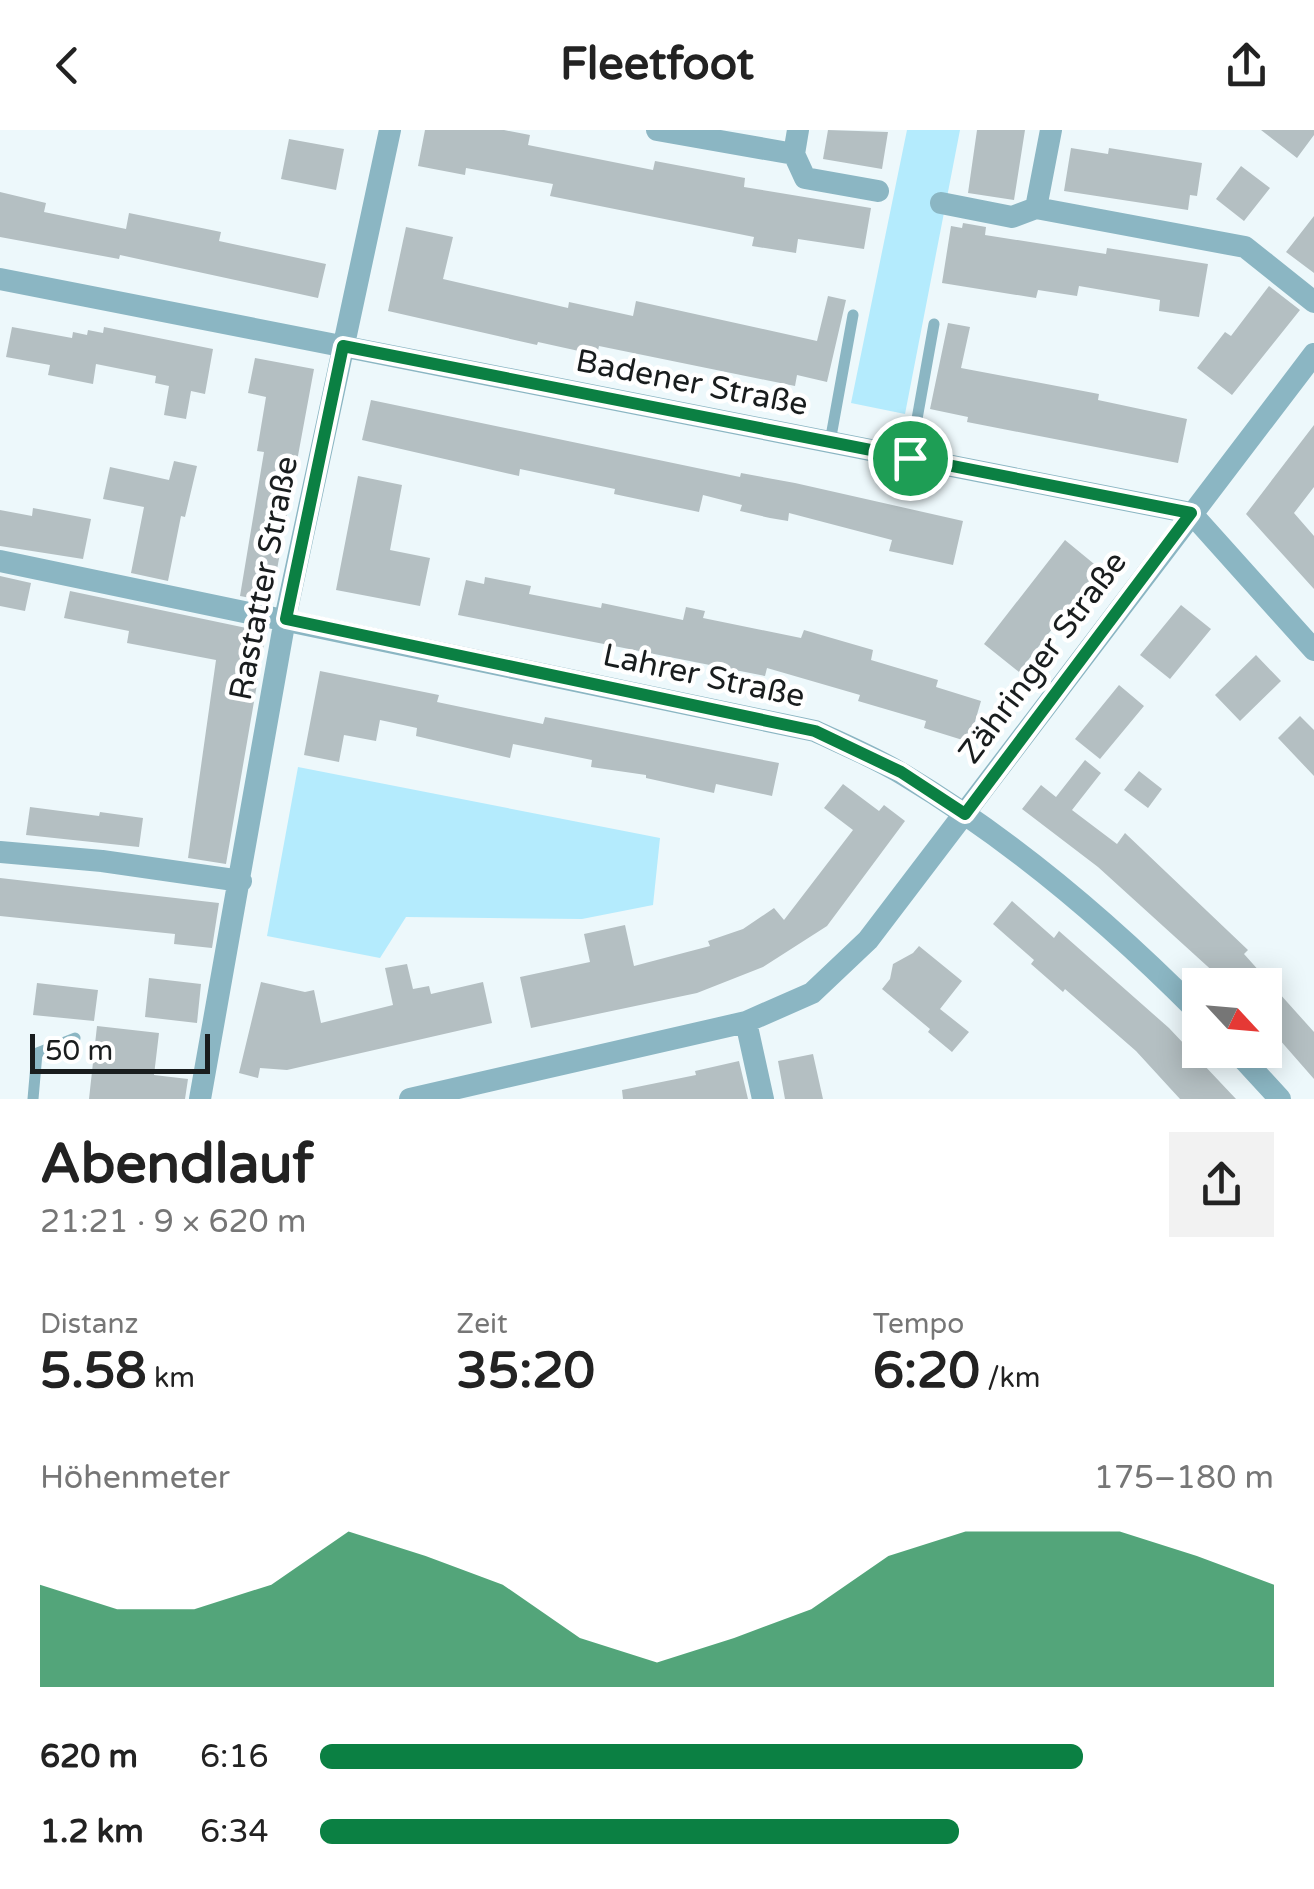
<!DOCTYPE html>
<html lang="de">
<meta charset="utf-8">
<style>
body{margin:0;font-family:"Varela Round",sans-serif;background:#f2f2f2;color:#222;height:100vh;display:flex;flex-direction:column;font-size:38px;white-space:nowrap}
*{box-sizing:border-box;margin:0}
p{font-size:32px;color:#767676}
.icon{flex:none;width:55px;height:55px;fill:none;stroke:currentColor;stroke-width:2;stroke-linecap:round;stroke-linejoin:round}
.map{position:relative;height:969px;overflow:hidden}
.drawer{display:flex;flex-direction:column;background:#fff;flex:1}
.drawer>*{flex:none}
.needle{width:65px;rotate:116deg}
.controls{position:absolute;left:1182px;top:838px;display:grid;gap:20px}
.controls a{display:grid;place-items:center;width:100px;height:100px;border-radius:0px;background:#fff;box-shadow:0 5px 25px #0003;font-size:50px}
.scale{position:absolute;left:30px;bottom:25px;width:180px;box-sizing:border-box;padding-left:10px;border:5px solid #191d1e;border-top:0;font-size:28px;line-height:35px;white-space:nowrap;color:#191d1e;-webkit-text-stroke:8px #fff;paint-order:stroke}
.pin{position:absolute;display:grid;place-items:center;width:85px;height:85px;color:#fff;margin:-42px;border:5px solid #fff;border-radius:50%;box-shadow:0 2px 10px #0007}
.round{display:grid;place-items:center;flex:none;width:105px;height:105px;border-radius:0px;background:#f2f2f2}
.summary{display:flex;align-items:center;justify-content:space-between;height:170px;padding:0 40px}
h1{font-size:55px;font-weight:700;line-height:75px}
.figures{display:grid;grid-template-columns:repeat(3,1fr);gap:15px;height:170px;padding:10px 40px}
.figures div{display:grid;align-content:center}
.figures b{font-size:50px;font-weight:700}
.figures small{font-size:28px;font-weight:400}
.figures p{font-size:28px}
.chart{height:280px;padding:20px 40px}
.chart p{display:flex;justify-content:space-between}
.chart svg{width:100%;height:180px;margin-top:10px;fill:#0b8043;opacity:.7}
ul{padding:0 40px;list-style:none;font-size:32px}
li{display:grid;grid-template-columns:160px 120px 1fr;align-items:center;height:75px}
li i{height:25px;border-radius:12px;background:#0b8043}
header{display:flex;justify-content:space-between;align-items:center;height:130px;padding:0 40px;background:#fff;font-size:45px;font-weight:700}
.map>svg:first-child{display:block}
</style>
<header><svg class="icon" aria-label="back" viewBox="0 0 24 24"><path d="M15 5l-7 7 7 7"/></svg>Fleetfoot<svg class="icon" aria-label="share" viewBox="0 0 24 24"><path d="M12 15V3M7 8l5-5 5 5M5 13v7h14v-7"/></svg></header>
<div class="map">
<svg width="1314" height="969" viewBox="0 0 1314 969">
<rect width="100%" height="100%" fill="#edf8fb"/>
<path fill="#b4ebfd" d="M907,0h53l-55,284 -54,-11z
M298,637l362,71 -7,67 -71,14 -176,-2 -26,41 -113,-22z"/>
<path fill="#b4bfc2" d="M425,0h79l26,5 -2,10 125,25 2,-9 90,17 -1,9 127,21 -7,41 -66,-10 -2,14 -44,-7 2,-9 -204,-41 3,-12 -87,-16 -1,7 -47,-9z
M828,0l60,2 -6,37 -59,-10z
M977,0h48l-11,70 -46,-7z
M1261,0h53v5l-17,23z
M289,9l55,10 -8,41 -55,-11z
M1071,18l37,6 1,-6 93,15 -5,33 -7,-1 -2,15 -124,-19z
M1241,36l29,22 -26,33 -28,-22z
M0,62l46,11 -2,9 82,17 3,-16 92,19 -2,9 107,23 -8,34 -198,-43 -1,4 -119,-22z
M1314,86v57l-28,-21z
M963,93l23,4 -1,8 121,19 1,-6 101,16 -9,53 -40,-6 1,-11 -81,-14 -2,10 -39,-6 -2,8 -94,-15 9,-57 11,2z
M406,97l47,10 -10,42 125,29 1,-6 64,14 3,-15 181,40 11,-45 18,4 -19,82 -30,-7 -2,11 -196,-40 -2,9 -59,-13 -1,3 -149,-34z
M1269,156l31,24 -68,85 -35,-27 28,-36 6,4z
M948,193l22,4 -9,41 138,26 -1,6 89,19 -9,44 -211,-41 1,-5 -38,-8z
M12,197l60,11 1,-6 14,3 1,-5 15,3 1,-6 109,22 -8,45 -14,-3 -5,28 -22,-4 5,-29 -14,-3 1,-7 -60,-12 -3,20 -45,-9 2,-10 -44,-8z
M255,228l59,11 -43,233 -31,-6 24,-144 -7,-1 9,-54 -18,-4z
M371,270l369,77 1,-4 54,10 168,38 -10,44 -64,-14 3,-11 -103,-27 -1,8 -18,-3 -30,-7 2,-6 -39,-10 -4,17 -85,-18 1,-5 -95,-20 -1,7 -157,-36z
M1314,295v62l-20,26 20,23v53l-68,-75z
M174,331l23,5 -12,51 -4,-1 -13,65 -37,-8 13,-66 -41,-8 7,-32 59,13z
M358,346l44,9 -12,65 40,8 -10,48 -84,-16z
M33,378l58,11 -8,40 -83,-13v-36l32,6z
M1065,410l34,28 -80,104 -35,-28z
M0,446l31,7 -6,28 -25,-5z
M485,447l46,9 -2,8 72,14 1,-5 81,17 3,-13 19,4 -2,7 98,20 3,-8 69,20 -2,10 67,20 -2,7 45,14 -12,41 -45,-14 2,-7 -68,-20 2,-6 -93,-27 -2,8 -307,-61 8,-35 18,4z
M70,461l196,41 -40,232 -38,-6 28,-198 -89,-17 2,-12 -65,-13z
M1181,475l30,24 -41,50 -30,-24z
M1256,525l25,26 -41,40 -25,-26z
M320,541l119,24 -2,7 106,22 2,-7 234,46 -7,33 -56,-12 -2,9 -68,-15v-3l-55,-8 1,-7 -79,-16 -3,14 -94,-22 1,-8 -37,-8 -4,21 -32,-6 -5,27 -35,-7z
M1119,555l25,21 -44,53 -25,-20z
M1300,586l14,14v46l-36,-38z
M1085,630l16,13 -29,37 45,34 8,-11 123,117 -4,4 70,78v47l-49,-56v-38h-37l-130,-118 -76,-58 19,-24 15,12z
M1139,641l23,18 -14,19 -24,-18z
M843,654l36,27 5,-6 21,16 -78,105 -64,41 -66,26 -166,35 -11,-51 70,-15 -6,-28 41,-9 9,41 76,-20 -2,-5 35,-12 31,-21 10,12 69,-90 -29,-22z
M30,677l69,9 1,-4 43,6 -4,29 -113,-12z
M0,748l219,25 -7,45 -38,-4 1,-10 -175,-18z
M1012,771l42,37 5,-7 110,97 67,71h-56l-44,-48 -71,-62 -2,3 -32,-28 3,-4 -41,-36z
M919,816l43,35 -22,28 29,23 -17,20 -24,-20 2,-3 -48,-40 8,-10 3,-15 20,-11z
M407,834l6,25 16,-3 2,8 52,-12 9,41 -205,47 -27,-2 -2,10 -19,-5 22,-91 44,10 9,-2 7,33 72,-18 -8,-37z
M149,848l52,6 -4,39 -52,-6z
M37,853l61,7 -4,31 -61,-6z
M97,896l62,7 -5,42 34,4 -3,20h-96z
M813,924l10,45h-38l-7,-38z
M739,931l9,38h-125l-1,-9 74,-15 -1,-4z"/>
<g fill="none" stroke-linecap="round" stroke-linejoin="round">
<path stroke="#8bb6c3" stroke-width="11" d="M830,312l23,-127
M910,328l24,-134
M33,969l4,-46 38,-15"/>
<path stroke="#8bb6c3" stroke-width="22" d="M657,0l137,24 4,-24
M1051,0l-15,78 209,39 69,55
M794,24l11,24 73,13
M941,73l71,14 24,-9
M0,149l1191,234 123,137
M0,431l815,170c30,14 61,27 89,44 110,66 207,149 296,239
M0,722l102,9 139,20
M746,892l17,77
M1235,920l45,49
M200,969l85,-480 105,-489
M410,969l336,-77 66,-29 56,-53 446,-586"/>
</g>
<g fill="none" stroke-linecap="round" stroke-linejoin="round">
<defs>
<path id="route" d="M343,216l848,167 -226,301 -64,-42 -86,-41 -529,-112z"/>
</defs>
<use href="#route" stroke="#fff" stroke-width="20"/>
<use href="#route" stroke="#0b8043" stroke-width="12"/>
</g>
<g text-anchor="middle" stroke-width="9" stroke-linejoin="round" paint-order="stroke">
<g font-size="32" fill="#191d1e" stroke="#fff">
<text transform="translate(692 252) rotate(11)" y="11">Badener Straße</text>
<text transform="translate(263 448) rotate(-79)" y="11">Rastatter Straße</text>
<text transform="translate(1042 527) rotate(-53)" y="11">Zähringer Straße</text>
<text transform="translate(704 545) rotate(12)" y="11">Lahrer Straße</text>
</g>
</g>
</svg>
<div class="controls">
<a><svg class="needle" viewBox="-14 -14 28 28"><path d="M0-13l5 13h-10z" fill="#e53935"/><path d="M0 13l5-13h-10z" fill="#767676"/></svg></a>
</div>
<div class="scale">50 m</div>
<div class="pin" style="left:910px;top:328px;background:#1e9e55"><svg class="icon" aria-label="arrive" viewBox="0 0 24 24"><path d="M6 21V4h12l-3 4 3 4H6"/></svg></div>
</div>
<section class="drawer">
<div class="summary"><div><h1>Abendlauf</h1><p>21:21 · 9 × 620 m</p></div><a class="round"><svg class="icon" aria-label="share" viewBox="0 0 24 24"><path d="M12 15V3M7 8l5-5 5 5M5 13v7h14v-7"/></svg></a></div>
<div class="figures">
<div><p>Distanz</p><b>5.58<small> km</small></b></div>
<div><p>Zeit</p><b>35:20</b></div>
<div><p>Tempo</p><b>6:20<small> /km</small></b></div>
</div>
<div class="chart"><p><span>Höhenmeter</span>175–180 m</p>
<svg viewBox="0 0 160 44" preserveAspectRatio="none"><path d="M0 44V19L10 25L20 25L30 19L40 6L50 12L60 19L70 32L80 38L90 32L100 25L110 12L120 6L130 6L140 6L150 12L160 19V44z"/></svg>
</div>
<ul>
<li><b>620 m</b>6:16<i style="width:80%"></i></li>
<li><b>1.2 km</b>6:34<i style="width:67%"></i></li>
</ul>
</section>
